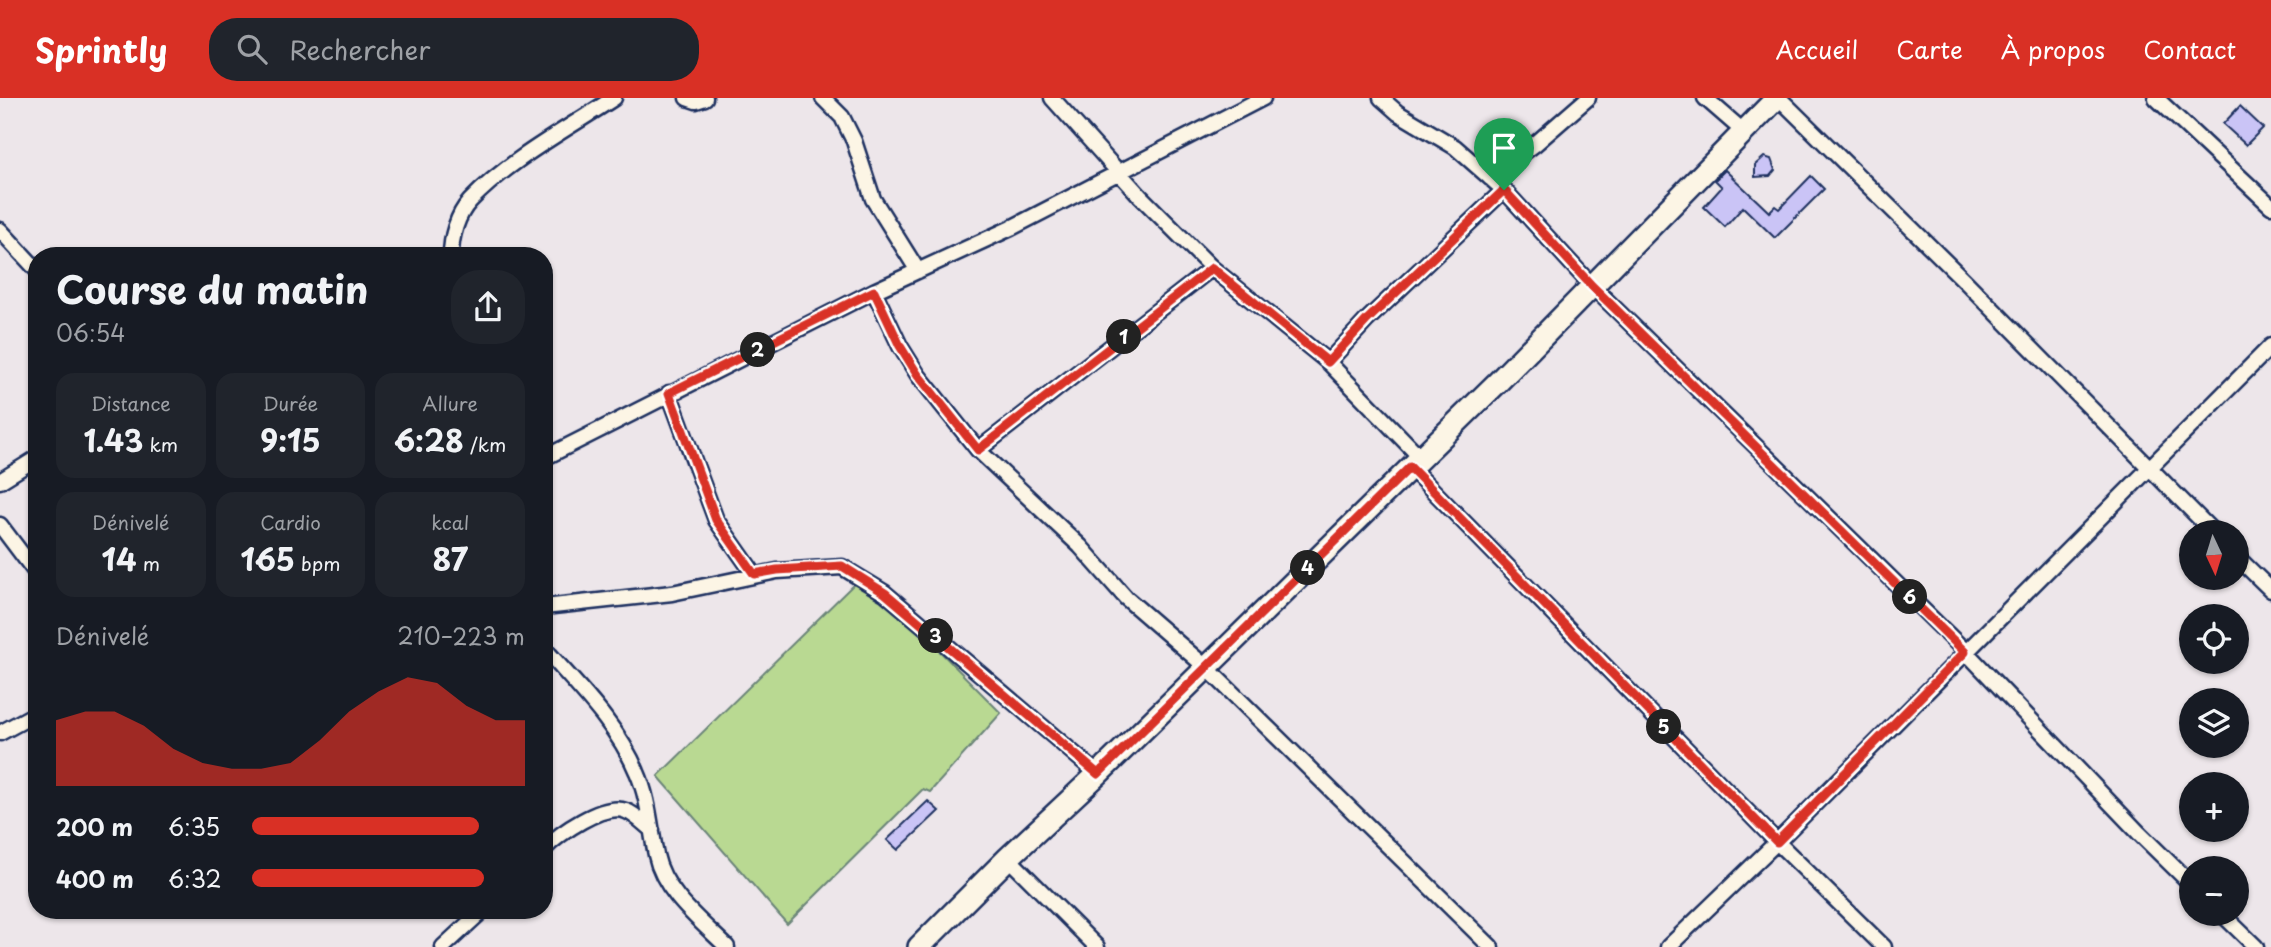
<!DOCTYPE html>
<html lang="fr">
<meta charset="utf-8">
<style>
body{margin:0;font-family:"Playpen Sans",sans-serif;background:#20242c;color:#f1f3f6;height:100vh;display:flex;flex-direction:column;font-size:26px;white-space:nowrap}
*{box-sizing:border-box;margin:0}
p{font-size:23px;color:#9ea1a6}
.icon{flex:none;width:38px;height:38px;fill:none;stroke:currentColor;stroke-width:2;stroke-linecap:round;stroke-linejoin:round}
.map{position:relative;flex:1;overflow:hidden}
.details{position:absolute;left:28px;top:149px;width:525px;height:672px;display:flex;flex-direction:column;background:#171b24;border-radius:28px;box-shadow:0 2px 5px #0004}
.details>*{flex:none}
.needle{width:46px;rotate:176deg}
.controls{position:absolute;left:2179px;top:422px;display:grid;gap:14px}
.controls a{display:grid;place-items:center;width:70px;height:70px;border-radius:50%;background:#171b24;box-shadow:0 2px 5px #0004;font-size:35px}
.pin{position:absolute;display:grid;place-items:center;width:60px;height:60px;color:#fff;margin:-72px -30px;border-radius:50% 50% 50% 0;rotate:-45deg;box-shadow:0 0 7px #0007}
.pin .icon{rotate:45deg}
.km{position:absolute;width:35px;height:35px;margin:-18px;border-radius:50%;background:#222;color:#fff;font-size:19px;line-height:35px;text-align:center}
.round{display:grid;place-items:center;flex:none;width:74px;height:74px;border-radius:28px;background:#20242c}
.headline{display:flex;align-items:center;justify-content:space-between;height:119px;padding:0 28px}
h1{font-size:38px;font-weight:700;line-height:52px}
.figures{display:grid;grid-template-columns:repeat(3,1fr);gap:10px;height:119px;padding:7px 28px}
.figures div{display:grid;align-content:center;border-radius:18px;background:#20242c;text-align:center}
.figures b{font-size:30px;font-weight:700}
.figures small{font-size:19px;font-weight:400}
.figures p{font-size:19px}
.chart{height:196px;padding:14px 28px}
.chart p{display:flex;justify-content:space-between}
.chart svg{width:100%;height:126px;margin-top:7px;fill:#d93025;opacity:.7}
ul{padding:0 28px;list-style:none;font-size:23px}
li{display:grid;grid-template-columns:112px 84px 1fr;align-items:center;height:52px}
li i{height:18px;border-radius:9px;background:#d93025}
header{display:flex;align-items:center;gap:42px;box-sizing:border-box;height:98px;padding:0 35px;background:#d93025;color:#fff}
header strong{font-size:33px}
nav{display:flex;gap:38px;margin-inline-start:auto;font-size:24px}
.search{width:490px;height:63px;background:#20242c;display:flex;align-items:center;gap:18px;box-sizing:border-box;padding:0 24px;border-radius:28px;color:#9ea1a6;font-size:26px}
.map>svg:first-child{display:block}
</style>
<header>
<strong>Sprintly</strong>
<div class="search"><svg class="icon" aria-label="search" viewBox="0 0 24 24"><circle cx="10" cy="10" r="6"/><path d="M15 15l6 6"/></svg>Rechercher</div>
<nav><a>Accueil</a><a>Carte</a><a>À propos</a><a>Contact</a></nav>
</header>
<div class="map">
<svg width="2271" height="849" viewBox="0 0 2271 849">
<rect width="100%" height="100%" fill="#ede6ea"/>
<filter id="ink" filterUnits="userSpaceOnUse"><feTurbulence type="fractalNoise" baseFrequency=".0143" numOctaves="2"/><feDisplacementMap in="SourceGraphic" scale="14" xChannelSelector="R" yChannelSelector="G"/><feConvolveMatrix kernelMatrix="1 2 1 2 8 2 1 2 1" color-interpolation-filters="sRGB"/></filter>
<g filter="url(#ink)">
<path fill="#b9d992" stroke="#6a8478" stroke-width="2" d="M856,484l34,19 111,112 -71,79 -7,-3 -136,135 -129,-148z"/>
<path fill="#cac4f6" stroke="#1b2f5e" stroke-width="2" d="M2240,8l23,22 -17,17 -23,-21z
M1764,59l7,2 4,11 -5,6 -15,1v-12z
M1725,72l44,42 6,-6 4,3 32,-33 13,13 -49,49 -32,-31 -18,20 -21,-20 18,-20 -7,-7z
M928,703l11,10 -41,39 -11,-10z"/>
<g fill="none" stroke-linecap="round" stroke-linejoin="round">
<defs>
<path id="street" d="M687,0l9,3 9,-3
M823,0l19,19 12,24 19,58 45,72
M1052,0l88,98 72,72 116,94 92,95
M1381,0l17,15 57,34 49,43 88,96 374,366 173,181 52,51
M1705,0l38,33
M1779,0l185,182 249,252
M2156,0l115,108
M1490,80l44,-33 54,-47
M0,132l37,40
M451,158c0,-19 6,-41 19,-55 39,-41 97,-72 144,-103
M874,193l26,55 18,29 60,75 102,96 46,52 81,70 284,279
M1328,264l39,-42 137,-130
M669,295l47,127 38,54
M978,352l234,-182
M544,360l330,-167 137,-63 252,-130
M1410,369l367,375 107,105
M0,383l37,-23
M0,427l37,49
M2236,458l35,34
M544,509l128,-14 105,-22 65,-4 43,26 213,181
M544,550c33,38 73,76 93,124 12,27 13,55 19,83 8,38 45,66 71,92
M0,635l37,-20
M544,751c15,-15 59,-47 82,-38 9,3 18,13 26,19
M1008,760l89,89
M2222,816l34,33
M443,849l40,-37
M1668,849l109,-105 494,-496"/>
<path id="primary" d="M919,849l89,-89 90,-84 400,-392 279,-284"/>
</defs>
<use href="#street" stroke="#1b2f5e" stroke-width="19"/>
<use href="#primary" stroke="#1b2f5e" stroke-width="26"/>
<use href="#street" stroke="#fcf5e5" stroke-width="14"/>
<use href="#primary" stroke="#fcf5e5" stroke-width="21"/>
</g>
</g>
<g fill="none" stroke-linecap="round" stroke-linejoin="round" filter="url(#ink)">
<defs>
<path id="route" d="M1504,92l88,96 373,366 -188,190 -367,-375 -312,307 -213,-181 -43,-27 -65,4 -23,4 -38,-54 -47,-127 205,-102 26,55 18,29 60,75 234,-182 116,94 39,-42z"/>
</defs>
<use href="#route" stroke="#fff" stroke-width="14"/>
<use href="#route" stroke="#d93025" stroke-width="9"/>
</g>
</svg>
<div class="controls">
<a><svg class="needle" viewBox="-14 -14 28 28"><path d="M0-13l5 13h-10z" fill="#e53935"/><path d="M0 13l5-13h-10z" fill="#9ea1a6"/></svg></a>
<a><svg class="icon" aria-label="locate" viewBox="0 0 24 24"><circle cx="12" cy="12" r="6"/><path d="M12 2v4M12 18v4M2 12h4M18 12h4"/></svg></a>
<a><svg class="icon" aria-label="layers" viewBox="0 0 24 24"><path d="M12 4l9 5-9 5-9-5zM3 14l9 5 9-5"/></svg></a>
<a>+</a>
<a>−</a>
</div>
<div class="pin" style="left:1504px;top:92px;background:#1e9e55"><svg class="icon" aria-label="arrive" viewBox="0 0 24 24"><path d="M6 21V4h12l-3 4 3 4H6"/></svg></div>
<b class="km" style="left:1124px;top:239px">1</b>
<b class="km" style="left:758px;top:252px">2</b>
<b class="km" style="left:936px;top:538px">3</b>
<b class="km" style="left:1308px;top:470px">4</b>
<b class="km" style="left:1664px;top:629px">5</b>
<b class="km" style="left:1910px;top:499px">6</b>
<section class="details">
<div class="headline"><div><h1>Course du matin</h1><p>06:54</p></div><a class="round"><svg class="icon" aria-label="share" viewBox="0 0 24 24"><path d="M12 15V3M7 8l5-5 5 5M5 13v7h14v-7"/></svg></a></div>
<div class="figures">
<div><p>Distance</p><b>1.43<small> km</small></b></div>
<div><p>Durée</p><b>9:15</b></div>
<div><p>Allure</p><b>6:28<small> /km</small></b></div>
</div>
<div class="figures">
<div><p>Dénivelé</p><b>14<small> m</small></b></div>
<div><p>Cardio</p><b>165<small> bpm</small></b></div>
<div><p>kcal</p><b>87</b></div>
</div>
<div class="chart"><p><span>Dénivelé</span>210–223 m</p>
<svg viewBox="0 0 160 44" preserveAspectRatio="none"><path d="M0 44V21L10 18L20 18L30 23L40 31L50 36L60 38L70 38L80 36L90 28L100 18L110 11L120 6L130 8L140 16L150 21L160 21V44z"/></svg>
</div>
<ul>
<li><b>200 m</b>6:35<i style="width:83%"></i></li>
<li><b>400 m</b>6:32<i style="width:85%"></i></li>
</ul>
</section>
</div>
